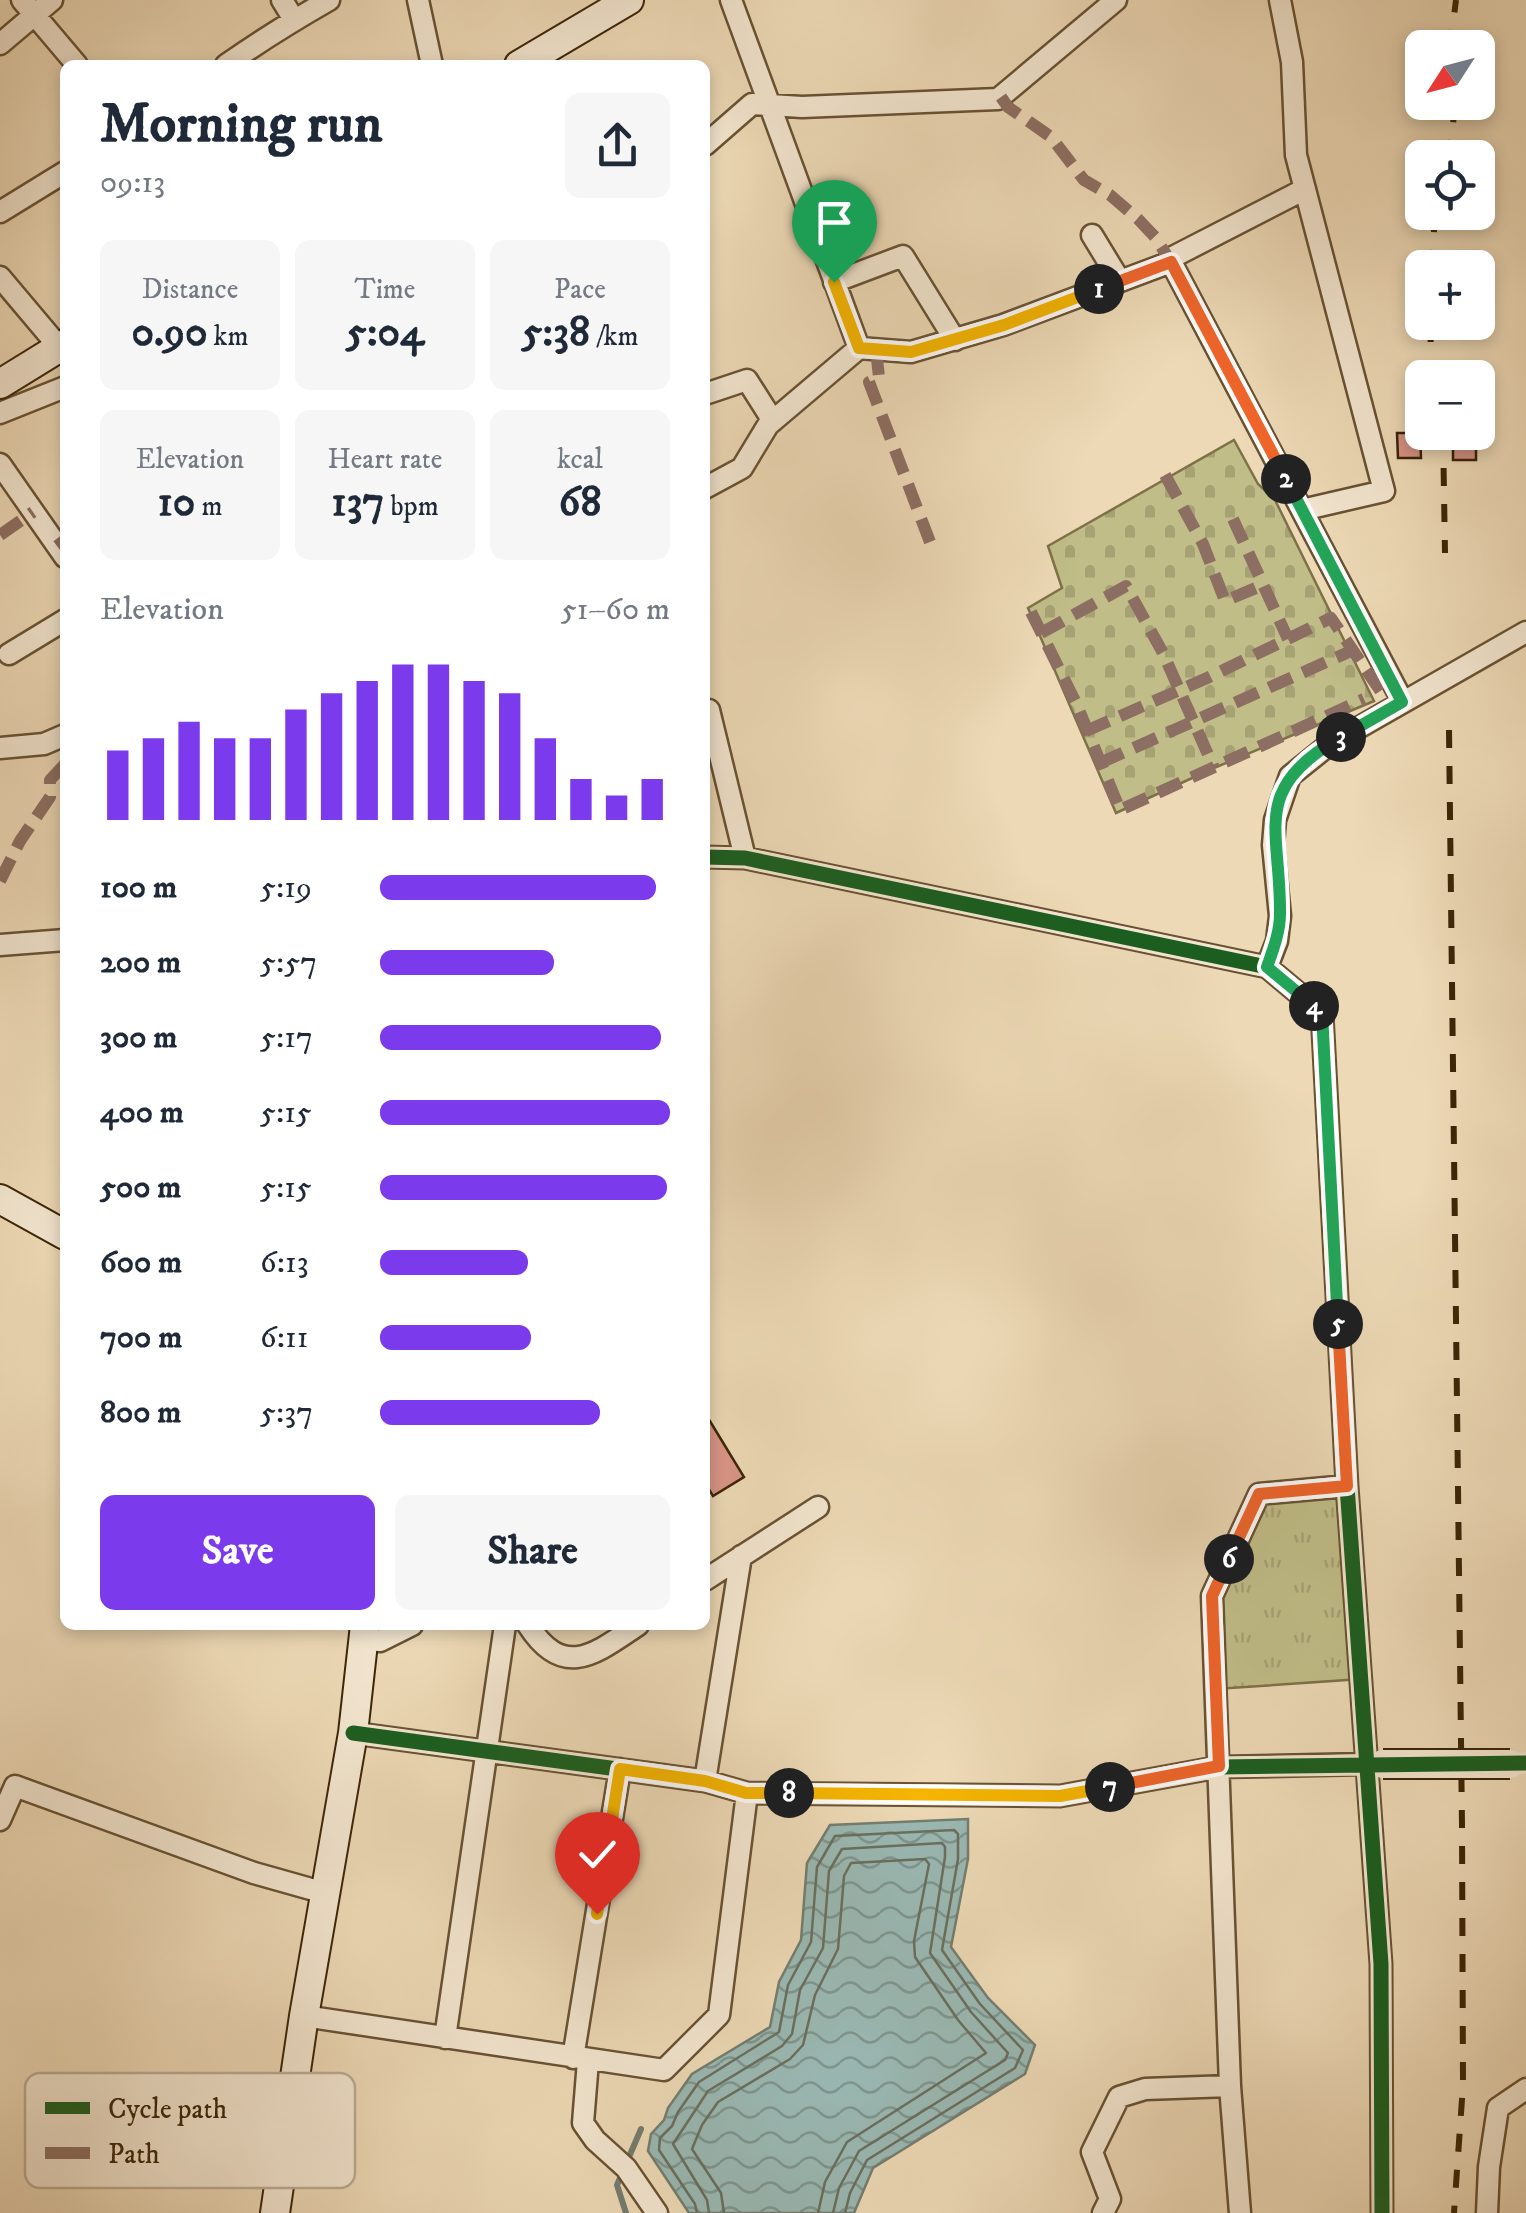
<!DOCTYPE html>
<meta charset="utf-8">
<style>
body{margin:0;font-family:"IM FELL DW Pica",serif;background:#f6f6f7;color:#1f2937;height:100vh;display:flex;flex-direction:column;font-size:38px;white-space:nowrap}
*{box-sizing:border-box;margin:0}
p{font-size:32px;color:#747a83}
.icon{flex:none;width:55px;height:55px;fill:none;stroke:currentColor;stroke-width:2;stroke-linecap:round;stroke-linejoin:round}
.map{position:relative;flex:1;overflow:hidden}
.details{position:absolute;left:60px;top:60px;width:650px;height:1570px;display:flex;flex-direction:column;background:#fff;border-radius:15px;box-shadow:0 5px 15px #0003}
.details>*{flex:none}
.needle{width:65px;rotate:234deg}
.tools{position:absolute;left:1405px;top:30px;display:grid;gap:20px}
.tools a{display:grid;place-items:center;width:90px;height:90px;border-radius:15px;background:#fff;box-shadow:0 5px 15px #0003;font-size:50px}
.pin{position:absolute;display:grid;place-items:center;width:85px;height:85px;color:#fff;margin:-102px -42px;border-radius:50% 50% 50% 0;rotate:-45deg;box-shadow:0 0 10px #0007}
.pin .icon{rotate:45deg}
.km{position:absolute;width:50px;height:50px;margin:-25px;border-radius:50%;background:#222;color:#fff;font-size:28px;line-height:50px;text-align:center}
.round{display:grid;place-items:center;flex:none;width:105px;height:105px;border-radius:15px;background:#f6f6f7}
.overview{display:flex;align-items:center;justify-content:space-between;height:170px;padding:0 40px}
h1{font-size:55px;font-weight:800;line-height:75px}
.stats{display:grid;grid-template-columns:repeat(3,1fr);gap:15px;height:170px;padding:10px 40px}
.stats div{display:grid;align-content:center;border-radius:15px;background:#f6f6f7;text-align:center}
.stats b{font-size:42px;font-weight:800}
.stats small{font-size:28px;font-weight:400}
.stats p{font-size:28px}
.chart{height:280px;padding:20px 40px}
.chart p{display:flex;justify-content:space-between}
.chart svg{width:100%;height:180px;margin-top:10px;stroke:#7c3aed;stroke-width:6}
.button{display:flex;gap:20px;margin-top:auto;padding:20px 40px}
.button a{flex:1;height:115px;border-radius:15px;background:#7c3aed;color:#fff;font-size:40px;font-weight:800;line-height:115px;text-align:center}
.button a+a{background:#f6f6f7;color:#1f2937}
ul{padding:0 40px;list-style:none;font-size:32px}
li{display:grid;grid-template-columns:160px 120px 1fr;align-items:center;height:75px}
li i{height:25px;border-radius:12px;background:#7c3aed}
.map>svg:first-child{display:block}
</style>
<div class="map">
<svg width="1526" height="2213" viewBox="0 0 1526 2213">
<defs>
<pattern id="cemetery-stones" width="16" height="16" patternUnits="userSpaceOnUse" patternTransform="scale(2.5)"><rect width="16" height="16" fill="#c0bd88"/><path d="M2 7V4a2 2 0 0 1 4 0v3zM10 15v-3a2 2 0 0 1 4 0v3z" fill="#a6a274"/></pattern>
<pattern id="park-tufts" width="24" height="20" patternUnits="userSpaceOnUse" patternTransform="scale(2.5)"><rect width="24" height="20" fill="#c0bd88"/><path d="M3 7l-1-3M5 7V3M7 7l1-3M15 17l-1-3M17 17v-4M19 17l1-3" fill="none" stroke="#a6a274"/></pattern>
<pattern id="water-waves" width="16" height="10" patternUnits="userSpaceOnUse" patternTransform="scale(2.5)"><rect width="16" height="10" fill="#9ab9b4"/><path d="M0 5q4-4 8 0t8 0" fill="none" stroke="#7f9690"/></pattern>
</defs>
<rect width="100%" height="100%" fill="#edd9b6"/>
<filter id="stains"><feTurbulence type="fractalNoise" baseFrequency=".002" numOctaves="4"/><feColorMatrix values="0 0 0 0 .2 0 0 0 0 .09 0 0 0 0 .02 0 0 0 .5 -.17"/></filter>
<radialGradient id="worn" r=".72"><stop offset=".6" stop-color="#630" stop-opacity="0"/><stop offset="1" stop-color="#630" stop-opacity=".3"/></radialGradient>
<path fill="url(#cemetery-stones)" stroke="#7e7148" stroke-width="2.5" d="M1234,440l24,44 17,16 99,201 -160,67 -98,45 -88,-205 34,-20 -14,-42z"/>
<path fill="url(#park-tufts)" stroke="#7e7148" stroke-width="2.5" d="M1347,1486l14,193 -145,10 -4,-93 47,-102z"/>
<path fill="url(#water-waves)" stroke="#747e6f" stroke-width="2.5" d="M968,1819v40l-17,88 37,51 47,47 -10,29 -152,94 -19,45h-165l-41,-62 3,-17 13,-14 4,-12 24,-34 78,-47 9,-45 22,-42 6,-77 23,-38z"/>
<g fill="none" stroke-linecap="round" stroke-linejoin="round">
<path stroke="#6a6f5e" stroke-width="2.5" d="M697,2213l-2,-9 -36,-54 1,-12 12,-12 6,-14 21,-30 80,-50 9,-47 23,-43 6,-75 18,-31 119,-6 4,4v25l-16,91 38,54 43,46 -8,18 -148,92 -17,33 -5,20
M709,2213l-2,-13 -34,-56 35,-53 74,-45 10,-12 8,-44 23,-42 6,-77 13,-22 100,-6 3,4v10l-15,96 41,59 37,41 -3,7 -146,91 -20,37 -6,25
M724,2213l-3,-20 -29,-44 10,-24 16,-23 72,-43 13,-14 12,-50 23,-46 6,-73 7,-13 74,-4 4,5 -15,77 1,16 43,63 28,33 -139,89 -22,40 -7,31"/>
<path stroke="#747e6f" stroke-width="6" d="M626,2213l-9,-28 24,-56"/>
</g>
<path fill="#da9688" stroke="#3b2507" stroke-width="2.5" d="M1453,432h23v28h-23z
M1397,433h23l1,25h-23z
M705,1413l39,64 -31,19 -8,-13z"/>
<g fill="none" stroke-linecap="round" stroke-linejoin="round">
<defs>
<path id="street" d="M22,0l55,65
M282,0l11,18
M418,0l14,65
M731,0l128,348
M1280,0l12,62 4,93 88,336 -82,19
M0,44l52,-44
M226,65c34,-24 68,-45 103,-65
M705,145l47,-41 50,3 196,-8 118,-99
M0,212l65,-40
M1092,235l28,46
M1169,259l136,-70
M0,277l59,70
M834,282l69,-26 52,84
M705,394l42,-14 26,41
M0,413l65,-26
M0,464l65,93
M705,488l37,-20 26,-43 91,-77 52,4 92,-27 168,-63 232,440
M9,654l56,-34
M705,712l4,-2 36,148
M0,748l44,-4 21,-9
M705,857l40,1 522,109 55,46 25,473 34,478 1,249
M0,945l65,-5
M1267,967l10,-26 3,-25 -7,-71 2,-25 15,-44 40,-32 196,-112
M705,1580l113,-73
M528,1625c36,56 68,28 110,0
M364,1640l16,1 32,-16
M353,1733l352,48 42,12 313,3 159,-29 147,-3
M705,1781l36,-225
M0,1820l15,-34 239,87 71,20
M304,2016l360,54 55,-55 28,-222
M445,2038l60,-413
M573,2058l47,-289
M588,2061l-5,62 12,17 31,28 31,45
M1103,2213l7,-14 -18,-47 27,-55 26,-8 85,-3
M1240,2213l-10,-127 -18,-490 47,-102 88,-8
M1487,2213l2,-46 9,-59 28,-19"/>
<path id="secondary" d="M519,65l110,-65
M0,384l65,-40
M0,1199l65,36
M275,2213l29,-197 49,-283 12,-108"/>
</defs>
<use href="#street" stroke="#685233" stroke-width="25"/>
<use href="#secondary" stroke="#3b2507" stroke-width="32"/>
<use href="#street" stroke="#f3e6d0" stroke-width="20"/>
<use href="#secondary" stroke="#f3e6d0" stroke-width="28"/>
<path stroke="#3b2507" stroke-width="6" stroke-dasharray="18 18" stroke-linecap="butt" d="M1450,48l6,-48
M1450,158l5,-56
M1432,268l3,-56
M1430,378l1,-56
M1443,432l2,121
M1449,730l13,1095 1,260 -9,128"/>
<defs>
<path id="secondary-bridge" d="M1383,1764h127"/>
</defs>
<use href="#secondary-bridge" stroke="#3b2507" stroke-width="32" stroke-linecap="butt"/>
<use href="#secondary-bridge" stroke="#f3e6d0" stroke-width="28"/>
<path stroke="#8d6e63" stroke-width="12" stroke-dasharray="25 12" stroke-linecap="butt" d="M1001,97l7,10 43,30 33,43 26,15 28,24 17,18 16,25
M876,350l3,27 -10,5 61,160
M1165,475l38,69 22,57 38,-16
M1233,519l55,120
M0,535l33,-23
M57,546l8,-6
M1031,612l46,93 43,105 244,-111
M1041,633l85,-47 37,67 51,115
M1086,731l121,-53 124,-60 61,90
M1100,763l251,-112
M0,881l20,-40 30,-44v-17l15,-16"/>
<defs>
<path id="cycleway" d="M705,857l40,1 522,109 55,46 25,473 34,478 1,249
M353,1733l352,48 42,12 313,3 159,-29 307,-4"/>
</defs>
<use href="#cycleway" stroke="#f3e6d0" stroke-width="21"/>
<use href="#cycleway" stroke="#1b5e20" stroke-width="15"/>
</g>
<g fill="none" stroke-linecap="round" stroke-linejoin="round">
<defs>
<path id="split-1" d="M834,282l25,66 52,4 93,-27 95,-36"/>
<path id="split-2" d="M1099,289l72,-27 115,217"/>
<path id="split-3" d="M1286,479l116,223 -61,35"/>
<path id="split-4" d="M1314,1006l-47,-39c6,-17 13,-35 13,-53 1,-86 -31,-124 61,-177"/>
<path id="split-5" d="M1314,1006l8,7 16,311"/>
<path id="split-6" d="M1229,1559l30,-65 88,-8 -9,-162"/>
<path id="split-7" d="M1110,1787l109,-21 -7,-170 17,-37"/>
<path id="split-8" d="M789,1793l271,3 50,-9"/>
<path id="split-9" d="M597,1914l23,-145 85,12 41,12h43"/>
</defs>
<use href="#split-1" stroke="#fff" stroke-width="20"/>
<use href="#split-2" stroke="#fff" stroke-width="20"/>
<use href="#split-3" stroke="#fff" stroke-width="20"/>
<use href="#split-4" stroke="#fff" stroke-width="20"/>
<use href="#split-5" stroke="#fff" stroke-width="20"/>
<use href="#split-6" stroke="#fff" stroke-width="20"/>
<use href="#split-7" stroke="#fff" stroke-width="20"/>
<use href="#split-8" stroke="#fff" stroke-width="20"/>
<use href="#split-9" stroke="#fff" stroke-width="20"/>
<use href="#split-1" stroke="#f5b400" stroke-width="12"/>
<use href="#split-2" stroke="#f0652b" stroke-width="12"/>
<use href="#split-3" stroke="#22a559" stroke-width="12"/>
<use href="#split-4" stroke="#22a559" stroke-width="12"/>
<use href="#split-5" stroke="#22a559" stroke-width="12"/>
<use href="#split-6" stroke="#f0652b" stroke-width="12"/>
<use href="#split-7" stroke="#f0652b" stroke-width="12"/>
<use href="#split-8" stroke="#f5b400" stroke-width="12"/>
<use href="#split-9" stroke="#f5b400" stroke-width="12"/>
</g>
<rect x="25" y="2073" width="330" height="115" rx="15" fill="#f3e6d0" stroke="#bcac94" stroke-width="2.5"/>
<rect x="45" y="2102" width="45" height="12" fill="#1b5e20"/>
<rect x="45" y="2147" width="45" height="12" fill="#8d6e63"/>
<g font-size="28" fill="#3b2507">
<text x="108" y="2118">Cycle path</text>
<text x="108" y="2163">Path</text>
</g>
<rect width="100%" height="100%" filter="url(#stains)"/>
<rect width="100%" height="100%" fill="url(#worn)"/>
</svg>
<div class="tools">
<a><svg class="needle" viewBox="-14 -14 28 28"><path d="M0-13l5 13h-10z" fill="#e53935"/><path d="M0 13l5-13h-10z" fill="#747a83"/></svg></a>
<a><svg class="icon" aria-label="locate" viewBox="0 0 24 24"><circle cx="12" cy="12" r="6"/><path d="M12 2v4M12 18v4M2 12h4M18 12h4"/></svg></a>
<a>+</a>
<a>−</a>
</div>
<div class="pin" style="left:834px;top:282px;background:#1e9e55"><svg class="icon" aria-label="arrive" viewBox="0 0 24 24"><path d="M6 21V4h12l-3 4 3 4H6"/></svg></div>
<div class="pin" style="left:597px;top:1914px;background:#d93025"><svg class="icon" aria-label="check" viewBox="0 0 24 24"><path d="M5 12l5 5 9-10"/></svg></div>
<b class="km" style="left:1099px;top:289px">1</b>
<b class="km" style="left:1286px;top:479px">2</b>
<b class="km" style="left:1341px;top:737px">3</b>
<b class="km" style="left:1314px;top:1006px">4</b>
<b class="km" style="left:1338px;top:1324px">5</b>
<b class="km" style="left:1229px;top:1559px">6</b>
<b class="km" style="left:1110px;top:1787px">7</b>
<b class="km" style="left:789px;top:1793px">8</b>
<section class="details">
<div class="overview"><div><h1>Morning run</h1><p>09:13</p></div><a class="round"><svg class="icon" aria-label="share" viewBox="0 0 24 24"><path d="M12 15V3M7 8l5-5 5 5M5 13v7h14v-7"/></svg></a></div>
<div class="stats">
<div><p>Distance</p><b>0.90<small> km</small></b></div>
<div><p>Time</p><b>5:04</b></div>
<div><p>Pace</p><b>5:38<small> /km</small></b></div>
</div>
<div class="stats">
<div><p>Elevation</p><b>10<small> m</small></b></div>
<div><p>Heart rate</p><b>137<small> bpm</small></b></div>
<div><p>kcal</p><b>68</b></div>
</div>
<div class="chart"><p><span>Elevation</span>51–60 m</p>
<svg viewBox="0 0 160 44" preserveAspectRatio="none"><path d="M5 44V27M15 44V24M25 44V20M35 44V24M45 44V24M55 44V17M65 44V13M75 44V10M85 44V6M95 44V6M105 44V10M115 44V13M125 44V24M135 44V34M145 44V38M155 44V34"/></svg>
</div>
<ul>
<li><b>100 m</b>5:19<i style="width:95%"></i></li>
<li><b>200 m</b>5:57<i style="width:60%"></i></li>
<li><b>300 m</b>5:17<i style="width:97%"></i></li>
<li><b>400 m</b>5:15<i style="width:100%"></i></li>
<li><b>500 m</b>5:15<i style="width:99%"></i></li>
<li><b>600 m</b>6:13<i style="width:51%"></i></li>
<li><b>700 m</b>6:11<i style="width:52%"></i></li>
<li><b>800 m</b>5:37<i style="width:76%"></i></li>
</ul>
<div class="button"><a>Save</a><a>Share</a></div>
</section>
</div>
